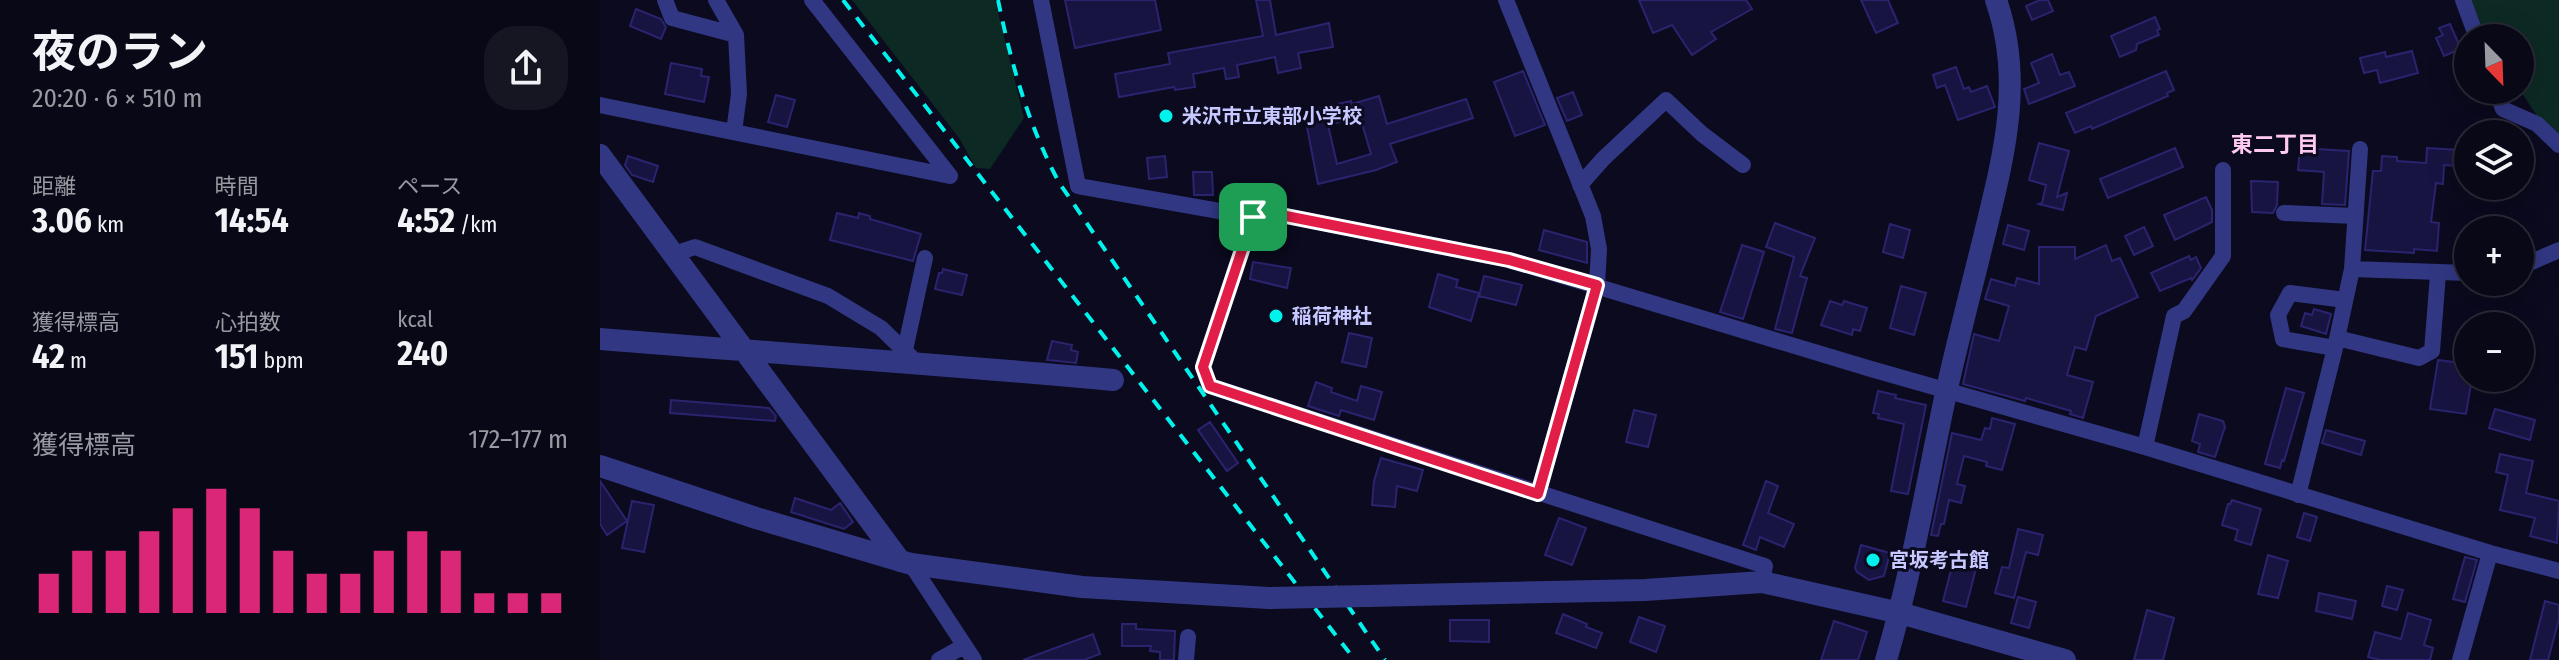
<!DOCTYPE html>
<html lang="ja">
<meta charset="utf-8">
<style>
body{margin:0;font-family:"Fira Sans Condensed","Noto Sans JP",sans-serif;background:#161623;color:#f1f3f6;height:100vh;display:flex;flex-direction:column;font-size:30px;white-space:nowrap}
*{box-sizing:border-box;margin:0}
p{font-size:26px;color:#989aa1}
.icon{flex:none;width:44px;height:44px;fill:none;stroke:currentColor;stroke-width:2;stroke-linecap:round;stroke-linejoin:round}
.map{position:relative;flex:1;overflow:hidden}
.sheet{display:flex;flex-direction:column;background:#080816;width:600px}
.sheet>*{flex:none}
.needle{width:52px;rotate:157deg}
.tools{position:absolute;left:1854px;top:24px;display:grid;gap:16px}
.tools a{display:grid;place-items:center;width:80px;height:80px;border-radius:50%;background:#080816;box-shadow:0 8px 32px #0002,0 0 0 2px #292935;font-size:40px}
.pin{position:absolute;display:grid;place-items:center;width:68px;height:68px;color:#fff;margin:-34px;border-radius:16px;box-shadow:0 4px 12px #0006}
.round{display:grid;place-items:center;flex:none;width:84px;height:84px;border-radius:32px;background:#161623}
.headline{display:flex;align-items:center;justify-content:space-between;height:136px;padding:0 32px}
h1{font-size:44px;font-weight:700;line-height:60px}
.metrics{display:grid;grid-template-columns:repeat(3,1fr);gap:12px;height:136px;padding:8px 32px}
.metrics div{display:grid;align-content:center}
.metrics b{font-size:34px;font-weight:700}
.metrics small{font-size:22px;font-weight:400}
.metrics p{font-size:22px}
.chart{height:224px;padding:16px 32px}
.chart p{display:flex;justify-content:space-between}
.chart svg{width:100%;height:144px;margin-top:8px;stroke:#db2777;stroke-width:6}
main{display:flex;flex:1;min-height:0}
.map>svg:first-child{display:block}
</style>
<main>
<section class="sheet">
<div class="headline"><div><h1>夜のラン</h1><p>20:20 · 6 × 510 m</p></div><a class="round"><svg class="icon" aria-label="share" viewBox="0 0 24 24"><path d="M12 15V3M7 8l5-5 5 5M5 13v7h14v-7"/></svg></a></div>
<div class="metrics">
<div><p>距離</p><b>3.06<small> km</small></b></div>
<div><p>時間</p><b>14:54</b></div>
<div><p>ペース</p><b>4:52<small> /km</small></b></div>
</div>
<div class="metrics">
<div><p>獲得標高</p><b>42<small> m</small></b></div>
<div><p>心拍数</p><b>151<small> bpm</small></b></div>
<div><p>kcal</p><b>240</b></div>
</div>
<div class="chart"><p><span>獲得標高</span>172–177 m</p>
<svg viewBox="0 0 160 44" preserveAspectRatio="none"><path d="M5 44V32M15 44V25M25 44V25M35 44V19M45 44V12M55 44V6M65 44V12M75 44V25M85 44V32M95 44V32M105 44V25M115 44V19M125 44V25M135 44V38M145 44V38M155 44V38"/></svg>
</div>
</section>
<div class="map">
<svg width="1959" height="660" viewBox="0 0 1959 660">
<rect width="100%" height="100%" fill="#0b0a1e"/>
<path fill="#0d2924" d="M252,0h143l29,118 -34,51 -14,-1 -17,-30z
M1867,0h92v140l-16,-15 -23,-35v-52h-33l-15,-23z"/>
<path fill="#181441" stroke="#2a246f" stroke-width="2" fill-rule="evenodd" d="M465,0h90l6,30 -86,18z
M656,0h14l6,35 53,-12 4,24 -35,6 3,15 -23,5 -3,-16 -38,8 2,12 -13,2 -2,-11 -31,6 2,13 -20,3 -1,-3 -55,10 -4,-23 55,-10 -2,-11 95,-17z
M1039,0h107l6,9 -41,23 5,7 -24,16 -20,-30 -19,8z
M1261,0h27l10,23 -22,10z
M1440,0h8l5,11 -21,9 -6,-14z
M36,9l25,10 5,8 -5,12 -31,-13z
M1555,17l5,12 -3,1 2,5 -22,9 -1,6 -16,7 -9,-21z
M1850,24l11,25 -17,7 -8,-18 7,-3 -4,-7z
M1812,51l6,22 -38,10 -3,-13 -13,3 -4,-15 25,-6 1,5z
M1452,54l8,21 9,-3 6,14 -46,18 -5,-15 15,-6 -8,-20z
M71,63l31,6 -1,7 8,1 -5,25 -39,-8z
M1356,67l8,22 5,-2 2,5 16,-6 8,21 -37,13 -13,-35 -8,3 -4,-13z
M923,71l22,54 -30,11 -21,-54z
M1566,71l8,19 -7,3 1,3 -76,33 -1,-3 -16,7 -9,-20z
M973,92l9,23 -15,6 -10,-23z
M176,95l19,5 -8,27 -19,-5z
M779,96l8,28 79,-25 7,19 -83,26 7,18 -21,8 -58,14 -14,-72 47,-11 1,3zM760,117l11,37 -34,10 -9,-39z
M1439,143l30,8 -12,46 10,-4 -4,17 -24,-6 3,-1 4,-18 -17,-5z
M1575,148l8,19 -75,31 -8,-19z
M1700,148l49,3 -4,54 -23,-1 2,-32 -26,-2z
M1827,148l33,2 -1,16 -15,-1 -1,19 -7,-1 -5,39 8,1 -2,28 -23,-2v4l-49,-3 8,-79h8l1,-15 15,1v4l29,2z
M28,156l30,10 -5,16 -21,-7 -7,-10z
M565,156l2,21 -18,2 -2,-21z
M593,172h19l1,23h-19z
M1651,181l27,1 -1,23 -4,8 -21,-1z
M1606,197l6,13v12l-37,18 -11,-25z
M237,213l21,5 1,-5 11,3v3l51,15 -8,27 -83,-21z
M1175,223l40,15 -15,38 7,2 -15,55 -17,-4 19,-72 -28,-10z
M1290,224l20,6 -7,28 -20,-6z
M1408,225l21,6 -5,19 -21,-6z
M1544,227l9,19 -19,9 -9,-19z
M944,230l43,12v21l-48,-13z
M1142,245l22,7 -21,67 -23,-7z
M1506,245l6,16 8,-3 18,39 -42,19 -10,34 -11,-3 -8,28 26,7 -10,36 -13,-4 1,-3 -45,-13 -1,3 -62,-17 11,-50 25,7 10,-35 -24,-7 6,-20 24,7 2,-8 22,6v-37h36v12z
M1589,256l2,4 5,-3 5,11 -9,12 -1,-2 -31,13 -9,-18z
M653,262l38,6 -4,20 -37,-9z
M343,269l24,6 -5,20 -27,-6 4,-16h3z
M838,274l20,6 -2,7 23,6 -8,28 -42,-14z
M884,276l38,9 -6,20 -37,-9z
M1301,286l25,7 -12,42 -24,-7z
M1230,301l12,4 2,-4 23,7 -7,23 -7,-2 -1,6 -31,-10z
M1714,309l17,5 -5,20 -25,-8 4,-13 7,2z
M749,333l23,5 -6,29 -24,-5z
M452,341l20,4 -1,5 7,2 -2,11 -29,-3z
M1838,360l30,4v14h4l-6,36 -36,-5z
M716,382l16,6 -1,4 26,9 4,-15 21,6 -8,28 -33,-10 -2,6 -31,-10z
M1686,388l18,5 -20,68 -2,-1 -2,8 -15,-4z
M1278,391l18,4 -1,3 31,7 -18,89 -17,-3 13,-67 -26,-6 1,-4 -6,-1z
M71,400l98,8 7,8 -1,5 -105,-8z
M1895,409l40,11 -5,20 -41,-12z
M1034,410l22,5 -8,32 -22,-5z
M1599,414l24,7 2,6 -10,30 -17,-5 2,-8 -8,-3z
M1392,418l23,6 -13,46 -16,-4 1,-4 -23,-6 -7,28 8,2 -4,17 -12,-3 -5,24h-3l-3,12 -7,-1 21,-102 29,7 4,-12 5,1z
M610,422l28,41 -11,8 -29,-41z
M1726,430l39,11 -4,14 -39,-12z
M1900,454l33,7 -7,32 33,8 -2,42 -27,-7 5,-18 -35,-8 8,-35 -12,-3z
M781,458l42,12 -6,21 -20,-5 -2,21 -23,-2 2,-24z
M0,481l27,40 -20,14 -7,-11z
M1166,481l12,5 -10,27 26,11 -10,23 -24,-10 -4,13 -13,-5z
M195,498l36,12 9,-7 13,19 -9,7 -53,-17z
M1632,500l29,9 -10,36 -16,-5 3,-10 -16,-5 6,-21h2z
M32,501l22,4 -10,47 -22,-4z
M1704,513l13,4 -7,24 -13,-4z
M959,518l27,10 -14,37 -27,-10z
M1418,529l25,6 -5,20 -12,-3 -12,46 -19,-5 7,-26 7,1z
M1261,545l29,8 -6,23 -15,4 -12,-8 -2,-4z
M1355,555l23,6 -12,46 -23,-6z
M1668,555l20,6 -10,37 -20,-4z
M1865,557l12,3 -12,42 -12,-3z
M1787,586l16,4 -6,20 -15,-4z
M1719,593l37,8 -4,18 -36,-8z
M1418,597l18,5 -7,26 -18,-5z
M1945,601l14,4v14l-11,41h-18z
M1547,610l27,8 -11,42h-29z
M1808,613l23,7 -7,25 9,3 -3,12h-50l-12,-3 7,-25 26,7z
M963,614l24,10 -1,3 16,6 -6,15 -40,-15z
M1039,617l26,9 -9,26 -26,-10z
M850,620h39v22l-39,-1z
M1234,621l33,11 -9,28h-37z
M522,624h14v5l39,2 -1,29h-14v-8l-10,-1 1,-5h-29z
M493,634l7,20 -16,6h-61z"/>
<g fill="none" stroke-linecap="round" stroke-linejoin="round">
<path stroke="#313782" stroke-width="16" d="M65,0l7,18 64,17
M116,0l20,35 3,59 -5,38
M212,0l138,176
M441,0l37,186 175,31 28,-2 228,45 362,109 274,78 345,106 69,18
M906,0l87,216 6,33 -2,36 -59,209
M1863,0l14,38
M1896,90l7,19 34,15 22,21
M0,105l350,71
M980,185l23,-26 63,-59 36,34 41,31
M1684,213l71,3
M653,217l-50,150 7,19 555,180 -3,16
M74,254l21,-7 133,49 53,32 35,34
M1920,267l39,-17
M1752,269l116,4
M1737,338l82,20 13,-7 6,-77
M1735,348l-52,-9 -5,-24 12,-22 55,7
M305,350l20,-92
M1545,447l29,-131 10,-5 39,-55v-86
M1698,495l37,-147 17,-79 8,-120
M311,564l63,96
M339,660l25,-14
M586,660l2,-23
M1860,660l30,-107"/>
<path stroke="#313782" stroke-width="22" d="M0,155l300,406
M0,339c171,14 342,25 513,41
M0,466l156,52 155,46 171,23 187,11
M767,596l278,-6 117,-8 138,31 165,47
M1286,660c26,-88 41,-178 60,-267 12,-53 26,-107 39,-160 19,-78 39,-153 11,-233"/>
<path stroke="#00f2ed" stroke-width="4" stroke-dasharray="12 10" stroke-linecap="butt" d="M243,0l512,660
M398,0c13,63 31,128 62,184l325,476"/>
<path stroke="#313782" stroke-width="22" d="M669,598l98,-2"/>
</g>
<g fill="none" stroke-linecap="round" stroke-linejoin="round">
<defs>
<path id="route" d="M681,215l228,45 88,25 -59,209 -328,-108 -7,-19 50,-150z"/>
</defs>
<use href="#route" stroke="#fff" stroke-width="16"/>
<use href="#route" stroke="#e11d48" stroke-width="10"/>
</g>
<g fill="#00f2ed" stroke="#0b0a1e" stroke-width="3">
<circle cx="566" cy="116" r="8"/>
<circle cx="676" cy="316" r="8"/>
<circle cx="1273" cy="560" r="8"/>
</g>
<g text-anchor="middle" stroke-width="6" stroke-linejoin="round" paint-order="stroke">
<g font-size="20" font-weight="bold" fill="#c7c8ff" stroke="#0b0a1e" text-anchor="start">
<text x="582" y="123">米沢市立東部小学校</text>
<text x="692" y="323">稲荷神社</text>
<text x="1289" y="567">宮坂考古館</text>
</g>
<g font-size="22" font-weight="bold" fill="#ffc9f2" stroke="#0b0a1e">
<text x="1675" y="152">東二丁目</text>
</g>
</g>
</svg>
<div class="tools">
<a><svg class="needle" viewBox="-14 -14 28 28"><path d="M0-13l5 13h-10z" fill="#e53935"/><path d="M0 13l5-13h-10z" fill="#989aa1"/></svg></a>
<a><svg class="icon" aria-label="layers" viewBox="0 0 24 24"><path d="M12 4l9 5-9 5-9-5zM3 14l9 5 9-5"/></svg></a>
<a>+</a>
<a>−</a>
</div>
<div class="pin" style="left:653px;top:217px;background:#1e9e55"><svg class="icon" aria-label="arrive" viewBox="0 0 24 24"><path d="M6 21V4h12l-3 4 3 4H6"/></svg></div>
</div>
</main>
